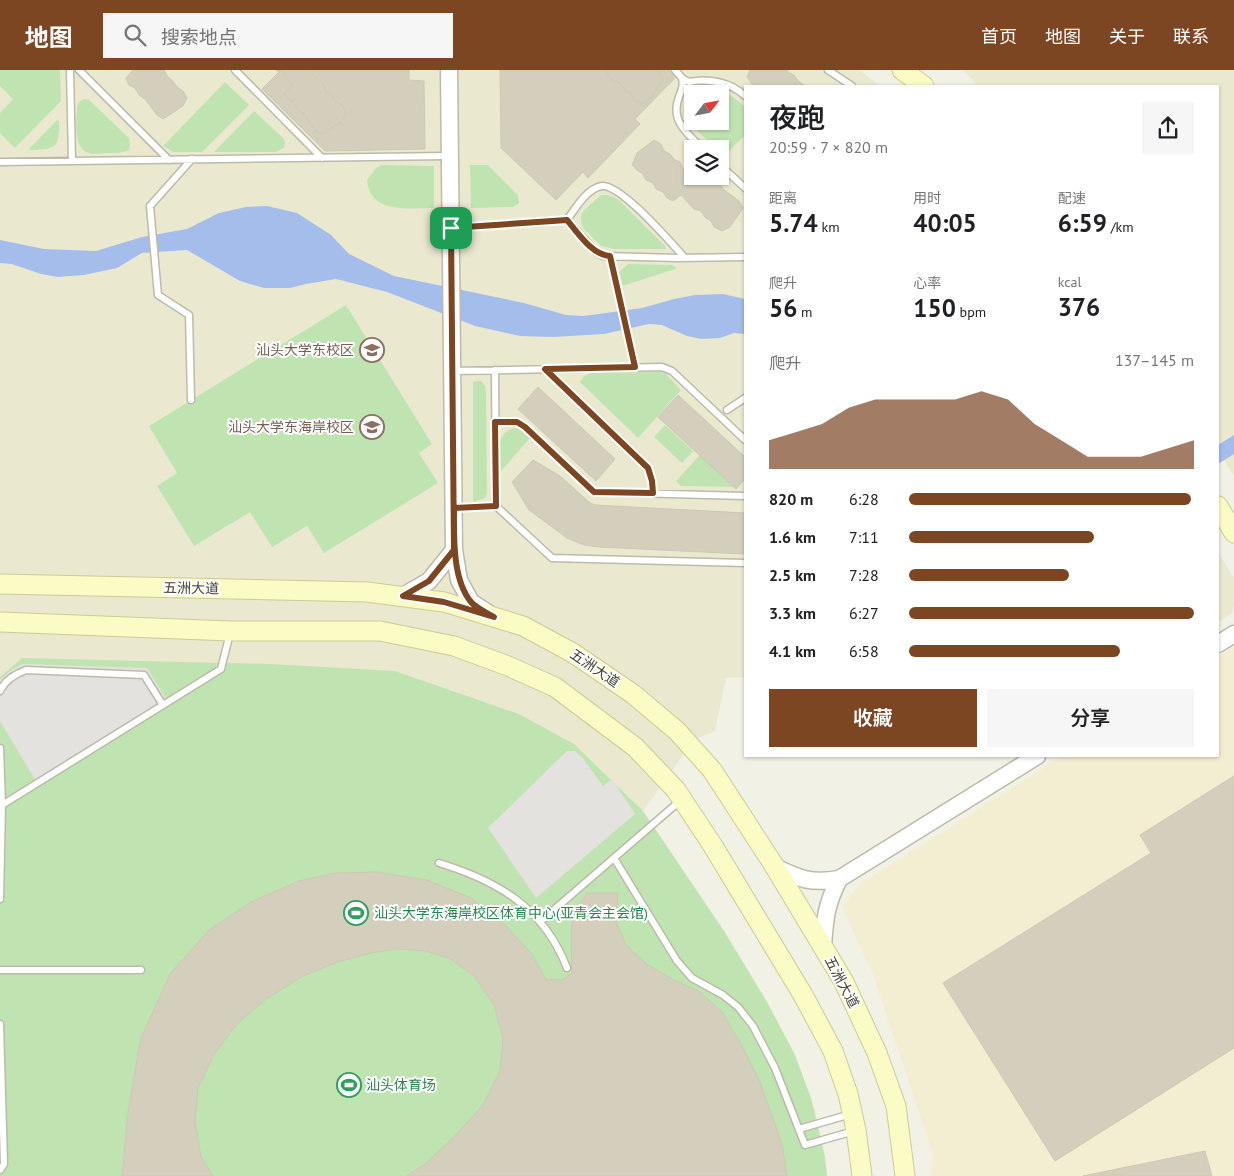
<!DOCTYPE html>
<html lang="zh">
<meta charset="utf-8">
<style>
body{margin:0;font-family:"PT Sans","Noto Sans SC",sans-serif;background:#f6f6f6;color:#202124;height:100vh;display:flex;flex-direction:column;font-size:19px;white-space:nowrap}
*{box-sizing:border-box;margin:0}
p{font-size:16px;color:#757577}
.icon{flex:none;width:28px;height:28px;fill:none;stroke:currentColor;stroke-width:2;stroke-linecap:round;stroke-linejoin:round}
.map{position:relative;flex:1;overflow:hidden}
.side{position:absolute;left:744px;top:15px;width:475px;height:672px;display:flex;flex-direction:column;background:#fff;border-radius:0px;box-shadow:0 1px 4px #0004}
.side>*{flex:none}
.needle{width:32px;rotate:58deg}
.controls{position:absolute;left:684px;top:15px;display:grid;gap:10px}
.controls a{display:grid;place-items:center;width:45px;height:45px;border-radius:0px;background:#fff;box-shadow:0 1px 4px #0004;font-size:25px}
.pin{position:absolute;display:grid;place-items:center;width:42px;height:42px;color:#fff;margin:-21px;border-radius:10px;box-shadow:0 2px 8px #0006}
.round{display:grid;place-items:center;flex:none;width:52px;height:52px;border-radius:0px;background:#f6f6f6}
.overview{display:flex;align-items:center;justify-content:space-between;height:85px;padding:0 25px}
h1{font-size:28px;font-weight:600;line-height:38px}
.figures{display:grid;grid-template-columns:repeat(3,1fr);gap:8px;height:85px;padding:5px 25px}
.figures div{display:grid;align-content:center}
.figures b{font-size:25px;font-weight:600}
.figures small{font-size:14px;font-weight:400}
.figures p{font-size:14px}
.chart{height:140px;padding:10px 25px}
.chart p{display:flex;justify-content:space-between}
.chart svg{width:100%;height:90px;margin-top:5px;fill:#7c4623;opacity:.7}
.primary-button{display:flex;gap:10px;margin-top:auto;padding:10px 25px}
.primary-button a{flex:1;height:58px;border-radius:0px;background:#7c4623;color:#fff;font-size:20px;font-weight:600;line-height:58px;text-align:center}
.primary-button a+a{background:#f6f6f6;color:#202124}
ul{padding:0 25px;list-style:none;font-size:16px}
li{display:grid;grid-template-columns:80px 60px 1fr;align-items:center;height:38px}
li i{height:12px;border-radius:6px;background:#7c4623}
header{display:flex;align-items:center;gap:30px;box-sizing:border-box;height:70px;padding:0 25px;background:#7c4623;color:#fff}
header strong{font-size:24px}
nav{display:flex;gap:28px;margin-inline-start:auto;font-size:18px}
.search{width:350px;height:45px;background:#f6f6f6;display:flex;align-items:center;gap:12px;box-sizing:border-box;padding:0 18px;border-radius:0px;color:#757577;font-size:19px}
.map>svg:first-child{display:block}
</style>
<header>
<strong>地图</strong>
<div class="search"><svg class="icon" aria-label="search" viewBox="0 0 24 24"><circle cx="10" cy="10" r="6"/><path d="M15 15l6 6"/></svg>搜索地点</div>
<nav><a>首页</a><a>地图</a><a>关于</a><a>联系</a></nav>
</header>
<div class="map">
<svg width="1234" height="1106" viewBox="0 0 1234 1106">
<rect width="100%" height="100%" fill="#f2f1e6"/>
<path fill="#f3edd2" d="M1234,577v529h-303l2,-22 -60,-179 -31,-69 18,-22 202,-128h156v-98z"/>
<path fill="#eae9d0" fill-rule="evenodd" d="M0,0h859l21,16h-135v591l-19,1 -11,53 -20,8 -52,72 81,120 43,71 28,53 20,55 10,47 2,19h-827zM692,24h28v27h-28zM692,79h28v27h-28z
M963,0h271v406l-16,-25v-365h-240z
M1218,482l16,26v28l-2,7 -14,9z"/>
<path fill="#c0e4b1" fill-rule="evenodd" d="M0,0h60l1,31 -46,47 -15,-15v-20l13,-14 -13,-13z
M225,12l24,23 -47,47h-29l-10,-6z
M706,17l26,9 13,11v28l-21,21 -4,-4v-3h-3c-13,-13 -44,-33 -28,-53 5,-5 10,-8 17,-9zM692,24h28v27h-28z
M84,29l5,1 40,38 1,7 -1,5c-8,4 -16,3 -24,3 -5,0 -11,2 -16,0 -17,-5 -12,-33 -12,-47l2,-4z
M254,41l30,28 1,3 -1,6 -8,4h-62z
M57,50l2,1c1,26 -3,29 -29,29l-1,-1z
M381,95l53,1v42c-24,0 -64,7 -67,-28l9,-12z
M470,95h18l30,30 1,8 -6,4 -42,1z
M601,125h7l10,4 47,47 1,3h-51l-14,-3 -18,-18 -2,-6v-7l4,-6z
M628,194l44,1 4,2 -1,2 -52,17 -4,-14z
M346,235l86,139 -13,9 19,30 -114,70 -17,-27 -35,21 -22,-35 -56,34 -37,-60 20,-13 -28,-47z
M659,302l6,1 16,17 -43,48 -58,-56 4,-6 7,-3z
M477,311h4l4,5 1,7 1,101 -2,4 -12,4v-120z
M665,355l28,26 -11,12 -28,-26z
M515,358h4l12,9 -30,34c-4,-15 -5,-40 14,-43z
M700,385l34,32 -53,-1 -5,-5z
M22,588l249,6 124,7 124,43 55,30 69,67 81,120 43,71 28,53 16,43 14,59 2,19h-827v-499z"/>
<path fill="#e3e2de" d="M23,594l124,4 23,37 -131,81 -39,-65v-41l11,-10z
M567,681h8l7,6 21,29 9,-7 23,35 -99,84 -48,-70z"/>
<path fill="#a5bdeb" d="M267,136l30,7 34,22 18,19 45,22 130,27 42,12 18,1 58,-8 32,-9 21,-4 28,-1 22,5v35l-11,-1 -14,5 -18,1 -15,-3 -25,-11 -13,-1 -45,10 -51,3 -33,-1 -45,-10 -88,-34 -51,-13 -30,5 -16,4h-26l-24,-7 -53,-31 -45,3 -25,15 -33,7 -26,2 -17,-3 -29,-10 -12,-1v-23l44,9 52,2 46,-14 45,-8 32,-16 27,-6z
M1234,365v19l-16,10v-19z"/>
<path fill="#d3cfbc" stroke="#cdc9b0" d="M133,0h31l4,7 5,4 4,6 6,4 4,7 -4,8 -20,13 -6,-4 -12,-16 -6,-4 -4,-7 -6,-3 -3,-7z
M276,0h133v10l15,1 1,68 -100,2 -63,-62 17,-17z
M278,0h33l-1,1 14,14 2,7 6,4 3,5 7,4 4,7 -4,9 -20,13 -7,-4 -12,-17 -5,-3 -5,-8 -5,-3 -3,-6 8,-9 -5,-3 -4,-8z
M500,0h169l7,7 -41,42 5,5 -52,54 -5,-6 -27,28 -55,-52z
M604,0h50l5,3 4,7 -13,19 -8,5 -8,-4 -3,-7 -6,-3 -4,-6 -7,-3z
M750,0h37l2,3 5,2 4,6 8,5h-49l-5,-2 -5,-7z
M654,70l7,4 3,7 6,3 5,6 5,2 3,7 8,4 3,4 17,-1 9,7 3,6 16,12 4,7 -13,19 -8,4 -8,-4 -3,-6 -6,-4 -4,-6 -7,-2 -13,-14 -8,6 -6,-3 -4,-6 -7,-3 -3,-6 -7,-3 -4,-7 -4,-2 -6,-6 5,-12z
M538,317l77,72 -19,22 -78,-72z
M678,325l67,62v22l-9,10 -78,-72z
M533,390l27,16 30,27 5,2 150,8v41l-146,-7 -15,-2 -17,-7 -38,-28 -17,-28z
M1234,706v272l-179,113 -112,-178 208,-130 -11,-18z
M377,802l50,8 44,18 33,26 27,29 15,26 16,1 10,-7 -1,-38 2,-21 14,-21h31l-2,28 10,24 22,20 24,14 28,13 23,21 19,33 18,36 22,62 5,32h-381l19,-12 31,-29 27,-30 17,-34 3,-32 -9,-34 -20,-29 -25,-18 -23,-7 -31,-2 -24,4 -33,9 -35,14 -37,23 -28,24 -23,30 -17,35 -3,34 6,35 12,19h-91l6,-64 13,-74 29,-64 39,-44 42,-28 48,-21 37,-8z
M1205,1081l7,25h-129z"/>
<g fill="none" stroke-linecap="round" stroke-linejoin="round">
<defs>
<path id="service" d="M70,0l2,91
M79,0l90,90
M235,0l87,88
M675,0l8,9 6,3c18,-4 42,0 56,14
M828,0l24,16
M682,8c2,10 -1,12 -4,22 -7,22 11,35 25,49
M0,92l448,-6
M720,95l25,23
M567,150c8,-11 20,-32 35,-34 19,-2 69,57 83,72
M452,158l115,-8 29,32 7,4 75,2 67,-1
M610,186l25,111
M545,299l103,99 4,13 1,12
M495,300l1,136
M452,301l210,-4 10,4 73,69
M191,330l-2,-85 -31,-20 -8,-89 42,-47
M727,340l18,-12
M495,352h22l8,5 69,65 151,4
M455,438l41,-2 56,52 193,5
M0,621c5,-11 15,-17 26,-21l118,5 19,30
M0,678l2,57 -2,94
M2,735l219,-136 9,-36
M614,788l63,103 15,17 31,17 15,12 15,19 22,42 30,77 49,-14
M439,793c59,18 105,45 128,105
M541,851l140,-121
M0,900h141
M0,954l4,140 -4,6
M799,1059l52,-15"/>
<path id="tertiary" d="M449,0l5,480 5,30 12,22 17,11
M403,526l26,-15 25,-31
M1218,574l16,-10
M775,797c25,12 36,17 64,12l198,-123
M823,876c2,-28 3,-41 16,-67"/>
<path id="secondary" d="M902,0l22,16
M1218,436l16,27
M0,514l367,8 77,10 79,24 50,27 60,41 44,37 35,39 63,97 69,115 33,71 19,53 9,70
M0,552l230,9h150l74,15 54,20 47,21 80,60 41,43 37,56 90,149 30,56 15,43 8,36 6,46"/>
</defs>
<use href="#service" stroke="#bcbba9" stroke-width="9"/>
<use href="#tertiary" stroke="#bcbba9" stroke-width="19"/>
<use href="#secondary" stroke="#cccb95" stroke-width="21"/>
<use href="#service" stroke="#fff" stroke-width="6"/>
<use href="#tertiary" stroke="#fff" stroke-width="16"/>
<use href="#secondary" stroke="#fbfbc6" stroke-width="19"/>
</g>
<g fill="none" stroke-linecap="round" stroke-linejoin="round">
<defs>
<path id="route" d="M451,158l3,322 -25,31 -26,15 41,6 50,15c-7,-4 -18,-9 -23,-15 -19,-23 -17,-66 -17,-94l42,-2 -1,-84h22l8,5 69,65 59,1 -1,-12 -4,-13 -103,-99 90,-2 -25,-111c-18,-1 -32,-23 -43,-36l-116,8"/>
</defs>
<use href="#route" stroke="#fff" stroke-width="10"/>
<use href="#route" stroke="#7c4623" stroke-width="6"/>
</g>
<defs>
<symbol id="university-ring" viewBox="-11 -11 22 22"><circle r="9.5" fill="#fff" stroke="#8d6e63" stroke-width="1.5"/><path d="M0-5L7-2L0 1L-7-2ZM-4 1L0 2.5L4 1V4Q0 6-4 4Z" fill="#8d6e63"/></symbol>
<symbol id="stadium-ring" viewBox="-11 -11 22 22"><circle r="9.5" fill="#fff" stroke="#2e9e5b" stroke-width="1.5"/><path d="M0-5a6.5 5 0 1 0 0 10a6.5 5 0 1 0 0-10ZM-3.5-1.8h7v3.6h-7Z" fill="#2e9e5b"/></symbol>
</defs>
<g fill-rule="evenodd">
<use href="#university-ring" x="358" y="266" width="28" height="28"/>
<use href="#university-ring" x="358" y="343" width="28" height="28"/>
<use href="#stadium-ring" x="342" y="829" width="28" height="28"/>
<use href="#stadium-ring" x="335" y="1001" width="28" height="28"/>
</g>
<g text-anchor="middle" stroke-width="4" stroke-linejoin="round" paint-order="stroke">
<g font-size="14" fill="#785e54" stroke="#fff" text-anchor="end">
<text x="354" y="285">汕头大学东校区</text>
<text x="354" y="362">汕头大学东海岸校区</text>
</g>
<g font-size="14" fill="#444235" stroke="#fff">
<text transform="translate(191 518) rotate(1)" y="5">五洲大道</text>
<text transform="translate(595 598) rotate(34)" y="5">五洲大道</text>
<text transform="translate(842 912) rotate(62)" y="5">五洲大道</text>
</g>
<g font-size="14" fill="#27864d" stroke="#fff" text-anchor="start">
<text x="374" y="848">汕头大学东海岸校区体育中心(亚青会主会馆)</text>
<text x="366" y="1020">汕头体育场</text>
</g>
</g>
</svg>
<div class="controls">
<a><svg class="needle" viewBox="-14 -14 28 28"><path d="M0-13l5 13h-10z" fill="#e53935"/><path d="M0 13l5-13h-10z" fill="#757577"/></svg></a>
<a><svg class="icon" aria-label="layers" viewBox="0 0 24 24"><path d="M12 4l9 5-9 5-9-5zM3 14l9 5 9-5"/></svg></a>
</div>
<div class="pin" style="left:451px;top:158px;background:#1e9e55"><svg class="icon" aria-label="arrive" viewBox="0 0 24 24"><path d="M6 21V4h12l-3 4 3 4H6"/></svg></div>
<section class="side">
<div class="overview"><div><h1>夜跑</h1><p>20:59 · 7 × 820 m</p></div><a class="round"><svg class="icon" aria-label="share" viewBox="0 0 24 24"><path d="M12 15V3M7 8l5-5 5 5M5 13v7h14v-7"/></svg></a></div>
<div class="figures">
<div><p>距离</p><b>5.74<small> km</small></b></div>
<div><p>用时</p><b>40:05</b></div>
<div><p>配速</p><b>6:59<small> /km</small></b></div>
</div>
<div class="figures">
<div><p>爬升</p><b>56<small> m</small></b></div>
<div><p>心率</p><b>150<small> bpm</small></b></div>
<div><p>kcal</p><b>376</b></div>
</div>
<div class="chart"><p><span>爬升</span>137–145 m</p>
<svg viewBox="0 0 160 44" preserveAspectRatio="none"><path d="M0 44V30L10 26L20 22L30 14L40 10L50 10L60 10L70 10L80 6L90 10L100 22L110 30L120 38L130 38L140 38L150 34L160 30V44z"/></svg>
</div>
<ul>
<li><b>820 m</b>6:28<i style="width:99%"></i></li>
<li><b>1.6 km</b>7:11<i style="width:65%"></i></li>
<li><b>2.5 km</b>7:28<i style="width:56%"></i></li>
<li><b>3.3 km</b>6:27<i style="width:100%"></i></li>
<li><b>4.1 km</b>6:58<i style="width:74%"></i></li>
</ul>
<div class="primary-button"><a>收藏</a><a>分享</a></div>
</section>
</div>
